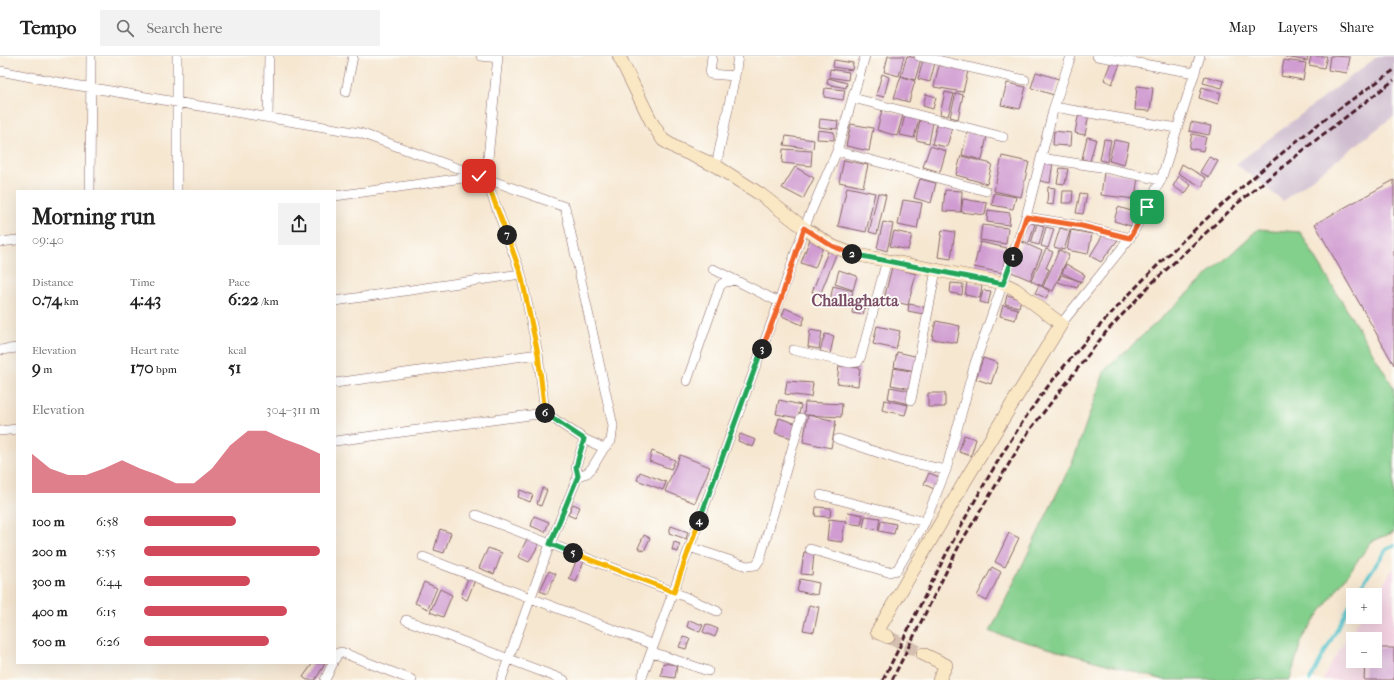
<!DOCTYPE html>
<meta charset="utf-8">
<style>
body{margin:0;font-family:"IM FELL French Canon",serif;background:#f2f2f2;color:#222;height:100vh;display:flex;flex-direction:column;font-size:15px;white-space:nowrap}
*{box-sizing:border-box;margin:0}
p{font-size:13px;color:#767676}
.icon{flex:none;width:22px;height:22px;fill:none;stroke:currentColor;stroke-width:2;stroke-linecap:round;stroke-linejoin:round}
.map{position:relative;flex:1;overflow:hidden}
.side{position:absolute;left:16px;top:134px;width:320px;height:474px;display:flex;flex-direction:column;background:#fff;border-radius:0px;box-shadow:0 4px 16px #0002}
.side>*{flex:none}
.tools{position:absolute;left:1346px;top:532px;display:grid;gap:8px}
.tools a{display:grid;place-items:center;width:36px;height:36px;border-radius:0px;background:#fff;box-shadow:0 4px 16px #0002;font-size:20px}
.pin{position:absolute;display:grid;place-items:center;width:34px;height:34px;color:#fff;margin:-17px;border-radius:8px;box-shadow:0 2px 6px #0006}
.km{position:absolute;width:20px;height:20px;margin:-10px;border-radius:50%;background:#222;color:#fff;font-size:11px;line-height:20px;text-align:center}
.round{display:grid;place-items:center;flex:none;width:42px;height:42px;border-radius:0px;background:#f2f2f2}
.summary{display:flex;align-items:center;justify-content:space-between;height:68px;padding:0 16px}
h1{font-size:22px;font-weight:700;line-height:30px}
.stats{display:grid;grid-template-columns:repeat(3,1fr);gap:6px;height:68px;padding:4px 16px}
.stats div{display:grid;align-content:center}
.stats b{font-size:17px;font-weight:700}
.stats small{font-size:11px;font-weight:400}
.stats p{font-size:11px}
.chart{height:112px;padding:8px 16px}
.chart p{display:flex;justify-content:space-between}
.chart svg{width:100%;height:72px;margin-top:4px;fill:#d1495b;opacity:.7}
ul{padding:0 16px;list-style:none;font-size:13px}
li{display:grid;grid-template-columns:64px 48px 1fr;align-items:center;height:30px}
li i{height:10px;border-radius:5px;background:#d1495b}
header{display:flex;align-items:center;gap:24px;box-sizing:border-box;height:56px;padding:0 20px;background:#fff;border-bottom:1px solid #e0e0e0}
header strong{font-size:19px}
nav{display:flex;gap:22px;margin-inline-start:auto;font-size:14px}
.search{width:280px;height:36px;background:#f2f2f2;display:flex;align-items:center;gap:10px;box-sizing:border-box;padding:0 14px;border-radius:0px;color:#767676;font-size:15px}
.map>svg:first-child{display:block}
</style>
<header>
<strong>Tempo</strong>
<div class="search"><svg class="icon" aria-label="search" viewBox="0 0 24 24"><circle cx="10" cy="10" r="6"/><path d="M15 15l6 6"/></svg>Search here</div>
<nav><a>Map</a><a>Layers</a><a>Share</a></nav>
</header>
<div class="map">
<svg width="1394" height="624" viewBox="0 0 1394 624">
<rect width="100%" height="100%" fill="#fdfcf7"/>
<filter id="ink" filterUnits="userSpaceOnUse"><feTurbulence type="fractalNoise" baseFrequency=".025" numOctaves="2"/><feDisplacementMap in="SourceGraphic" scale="8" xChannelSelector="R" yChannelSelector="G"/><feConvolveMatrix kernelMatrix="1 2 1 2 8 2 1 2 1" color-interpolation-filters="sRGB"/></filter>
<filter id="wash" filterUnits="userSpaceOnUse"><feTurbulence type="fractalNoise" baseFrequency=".012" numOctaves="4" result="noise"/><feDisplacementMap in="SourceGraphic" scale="16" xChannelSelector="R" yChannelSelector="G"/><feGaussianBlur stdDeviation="0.9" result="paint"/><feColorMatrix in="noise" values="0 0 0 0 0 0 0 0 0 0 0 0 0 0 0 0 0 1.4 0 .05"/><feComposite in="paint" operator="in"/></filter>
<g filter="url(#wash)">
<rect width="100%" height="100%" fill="#f6e7d1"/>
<path fill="#f3cfe0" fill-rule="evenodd" d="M1394,511v113h-71l7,-15 31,-48h14v-21zM1353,583h22v22h-22z"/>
<path fill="#cfbdcf" d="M1378,0h16v60l-111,85 -47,-37z"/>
<path fill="#83cf8c" stroke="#66775c" d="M1258,173l42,3 94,156v144l-23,10 -69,96 -12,42h-126l-174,-48 84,-174 31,-88z"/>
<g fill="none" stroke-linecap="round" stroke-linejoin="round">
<path stroke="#59c6cf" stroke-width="3.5" d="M1355,539l31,-45 8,-5
M1310,624l43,-81"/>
</g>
<g id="blocks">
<path fill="#d09cd1" d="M888,0h16l-5,20 -15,-4z
M907,0l14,3 -6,21 -14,-4z
M1286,0h22l-1,5 -21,-4z
M1311,0h16l-3,12 -15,-3z
M1330,0l20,1 -3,16 -19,-3z
M1112,3l9,3 -9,22 -8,-4z
M834,4l19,3 -1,7 -19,-3z
M923,4l12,3 -5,19 -12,-3z
M1284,4l22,3 -3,17 -22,-4z
M939,9l29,6 -5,21 -29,-5z
M830,13l19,3 -1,8 -19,-3z
M1036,16l23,7 -5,16 -23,-7z
M882,18l7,3 -5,20 -8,-2z
M901,20l14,5 -6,21 -15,-4z
M1205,20l19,5 -2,7 -19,-5z
M828,22l19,5 -1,5 -19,-4z
M1007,27l19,4 -6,22 -19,-4z
M1137,30l16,2 -3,23 -15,-1z
M1202,31l19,6 -3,11 -19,-6z
M825,32l20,2 -2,10 -19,-3z
M945,36l9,2 -6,22 -8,-2z
M956,37l7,2 -5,24 -8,-2z
M926,38l10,3 -3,12 -10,-3z
M882,54l21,5 -6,21 -20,-6z
M1079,56l10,2 -4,21 -10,-2z
M905,59l14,4 -5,19 -14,-3z
M820,63l18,2 -1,8 -18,-2z
M920,64l13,3 -4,20 -13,-3z
M1191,66l20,4 -2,9 -20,-4z
M851,68l22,4 -4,23 -23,-5z
M937,68l15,4 -5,19 -15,-3z
M818,74l16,2v8l-17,-1z
M1054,75l17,2 -1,13 -17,-1z
M967,76l20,4 -5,24 -20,-5z
M1192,78l14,3 -3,14 -14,-3z
M786,80l28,4 -1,9 -29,-4z
M1087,81l9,2 -6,22 -8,-2z
M1104,83l7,1 -4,22 -7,-2z
M1114,84l15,3 -5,22 -15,-4z
M930,90l16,5 -6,21 -17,-5z
M783,93l29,2 -1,15 -29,-3z
M961,100l31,8 -5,20 -31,-9z
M1002,100l27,6 -8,35 -27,-6z
M1209,101l9,4 -9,16 -9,-5z
M844,104l24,5 -5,22 -24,-5z
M1044,104l9,2 -3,21 -10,-2z
M1182,108l24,14 -4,9 -24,-14z
M795,111l19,11 -11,21 -21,-11z
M1060,112l8,1 -3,15 -8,-1z
M1104,116l34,4 -3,23 -34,-4z
M1179,120l12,9 -6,9 -12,-8z
M920,123l16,4 -5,20 -17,-5z
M1394,124v185l-79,-141z
M847,131l28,6 -9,39 -28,-6z
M1048,131l7,1 -2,17 -6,-1z
M945,134l17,1 -1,21 -18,-1z
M1063,135h10l-1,12h-10z
M878,137l8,2 -9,39 -8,-2z
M994,137l22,4 -3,12 -21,-4z
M1080,137l7,1 -4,20 -7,-1z
M963,143l24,4 -2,12 -24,-3z
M903,144l19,3 -5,26 -19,-4z
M1118,151l20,6 -4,14 -20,-6z
M988,154l22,3 -1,12 -22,-3z
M883,166l10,2 -6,27 -10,-3z
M1027,166l8,2 -6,19 -7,-2z
M1037,168l7,2 -5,19 -8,-2z
M982,169l26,3 -2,16 -26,-4z
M1046,171l8,2 -6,19 -7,-2z
M1060,172l10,3 -6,19 -10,-3z
M942,174l13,2 -4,27 -13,-2z
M1071,174l21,4 -4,20 -21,-4z
M894,175l18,4 -4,15 -18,-4z
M1104,177l16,4 -19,25 -11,-6z
M810,183l14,6 -9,23 -14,-5z
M980,186l27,6 -5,25 -28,-6z
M1022,186l20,9 -12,29 -21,-9z
M829,193l8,3 -17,43 -8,-3z
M1046,193l7,3 -7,16 3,1 -7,17 -11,-5z
M1059,194l10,5 -16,36 -10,-4z
M1066,208l19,11 -4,7 -19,-9z
M892,211l24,7 -8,31 -24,-6z
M839,214l18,6 -4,14 -18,-6z
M1061,219l19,6 -3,7 -19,-6z
M967,226l15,3 -2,13 -15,-3z
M951,227l12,1 -1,11 -12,-2z
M1039,229l11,6 -4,7 -11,-5z
M833,230l20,5 -4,15 -19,-5z
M983,234l8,1 -3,13 -8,-2z
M1007,239l14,4 -2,8 -14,-3z
M854,243l12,2 -3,14 -11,-2z
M909,248l15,3 -1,7 -15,-3z
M1003,249l15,4 -3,11 -15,-4z
M785,252l20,9 -3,8 -20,-9z
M936,265l24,5 -3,17 -25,-4z
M877,270l23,5 -4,18 -23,-5z
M810,274l12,2 -3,17 -11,-2z
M825,278l9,2 -4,18 -10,-3z
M897,296l22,5 -3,14 -22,-4z
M983,302l15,5 -7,21 -15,-5z
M839,310l21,2 -2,18 -21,-3z
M894,312l21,4 -3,17 -21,-4z
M787,325l26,2 -2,14 -26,-3z
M890,331l21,4 -2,13 -21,-5z
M928,337h17v14h-17z
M779,344l22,5 -3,13 -22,-4z
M884,344l24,5 -3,10 -23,-5z
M805,346l37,2 -1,13 -37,-2z
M808,359l28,6 -5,27 -28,-6z
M779,362l18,6 -5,14 -17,-5z
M740,378l16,6 -3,7 -15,-6z
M964,379l12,4 -5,17 -12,-4z
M652,395l23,9 -4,9 -22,-8z
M680,399l30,12 -15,36 -30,-12z
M640,416l26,10 -3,8 -26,-10z
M929,417l10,4 -5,12 -10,-5z
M542,432l5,2 -6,16 -4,-2z
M520,434l13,5 -3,7 -12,-5z
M573,448l7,3 -5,11 -7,-3z
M816,451l15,1 -1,9 -15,-1z
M848,456l15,3 -2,10 -15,-2z
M534,460l15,6 -4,10 -14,-6z
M865,460l15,2 -2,12 -15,-3z
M829,463l16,2 -3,21 -15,-2z
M881,465l15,3 -2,10 -15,-3z
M671,470l17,6 -2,7 -17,-6z
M440,473l11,4 -7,20 -10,-3z
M1009,477l10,5 -14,29 -10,-5z
M644,479l6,3 -6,13 -6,-3z
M527,483l12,5 -10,18 -11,-5z
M674,486l6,2 -2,8 -6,-2z
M488,492l14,5 -8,21 -15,-6z
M804,496l10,1 -2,22 -11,-1z
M577,503l7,2 -8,21 -7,-3z
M992,511l9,5 -14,29 -10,-5z
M549,515l7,3 -9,20 -7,-3z
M468,522l7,2 -8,20 -6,-3z
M800,523l19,4 -2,12 -20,-4z
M424,526l13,6 -9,21 -13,-6z
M440,533l12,6 -9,22 -13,-5z
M809,549l10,2 -5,25 -11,-2z
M689,564l14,5 -3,7 -13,-5z
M706,568l12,5 -3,8 -12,-5z
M683,581l7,2 -4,10 -7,-2z
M1375,592h19v32h-30l1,-19h10z
M313,607l12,1 -10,16h-8l-4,-3z
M663,607l14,2 -2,13 -14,-2z"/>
</g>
</g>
<g filter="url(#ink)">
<use href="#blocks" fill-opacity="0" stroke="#866565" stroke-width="1"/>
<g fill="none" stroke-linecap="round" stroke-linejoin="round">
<path stroke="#d4bfb0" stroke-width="13" stroke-dasharray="13 6" stroke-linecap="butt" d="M888,581l35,17"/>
<defs>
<path id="street" d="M177,0v135
M481,0l17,2
M498,0l-12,123 35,95 17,80 7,59 39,26 -8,28 2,9
M712,0l-2,18 25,2
M919,0l106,24
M1097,0l98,17
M0,15l57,11 303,51 205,74 48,219 -2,15 -7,7 -12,20 -5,5 -9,3 -28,68 -49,136
M346,36l7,-36
M853,42l150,39
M1054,51l123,21
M268,62l1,-62
M837,95l149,40
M1041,102l59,9 61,13
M716,110l19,-90 3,-20
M90,135l1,-135
M335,140l142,-20
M1026,161l56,9 48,12
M0,186l17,-2
M713,213l22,11
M335,245l186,-27
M1061,268l69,-86 31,-58 39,-124
M0,294l17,-2
M793,294l57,13 8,-1 3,-6 26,-96
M687,325l33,-95 3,-3 12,-3 44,22
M335,327l203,-29
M911,344l25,-130
M0,375l17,-2
M584,383l20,9
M838,383l62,21 46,10
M335,385l210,-28
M821,439l104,27
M476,459l198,77 43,19
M689,491l58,19 9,-1 4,-6 41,-141
M810,493l78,23 9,-2 28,-48 21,-52 29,-107 51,-146 28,-110 17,-51
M423,501l231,88
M406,564l158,60
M652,596l56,19
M335,603l3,-6 3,-1 71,28
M325,624l8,-17
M641,624l138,-378 25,-74 33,-77 28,-95"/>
<path id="secondary" d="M619,0l33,67 11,17 13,8 40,18 44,28 44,34 28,18 21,8 150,29 12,6 46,35 -93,152 -91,156 11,5
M923,598l23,11 -7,15"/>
</defs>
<use href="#street" stroke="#866565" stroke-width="10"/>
<use href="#secondary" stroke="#866565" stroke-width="14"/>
<use href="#street" stroke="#fff" stroke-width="9"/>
<use href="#secondary" stroke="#fae7c3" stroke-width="13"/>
<path stroke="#4a1f2b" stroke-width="3" stroke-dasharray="6 3" stroke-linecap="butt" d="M883,624c43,-86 84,-173 137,-254 28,-44 64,-84 100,-122 58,-62 122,-119 188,-172 28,-22 58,-42 86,-62
M892,624l68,-136 69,-113 77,-99 47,-50 86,-80 82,-66 73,-56"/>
</g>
</g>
<g fill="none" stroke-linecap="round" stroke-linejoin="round" filter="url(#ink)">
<defs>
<path id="split-1" d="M1013,201l13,-40 56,9 48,12 17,-31"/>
<path id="split-2" d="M852,198l151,30 10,-27"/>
<path id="split-3" d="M762,293l18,-47 24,-74 28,18 20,8"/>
<path id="split-4" d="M699,465l63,-172"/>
<path id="split-5" d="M573,497l101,39 25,-71"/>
<path id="split-6" d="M545,357l39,26 -8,28 2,9 -28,68 23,9"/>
<path id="split-7" d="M507,179l14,39 17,80 7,59"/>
<path id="split-8" d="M479,120l7,3 21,56"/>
</defs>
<use href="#split-1" stroke="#fff" stroke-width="8"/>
<use href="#split-2" stroke="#fff" stroke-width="8"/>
<use href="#split-3" stroke="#fff" stroke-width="8"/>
<use href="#split-4" stroke="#fff" stroke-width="8"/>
<use href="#split-5" stroke="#fff" stroke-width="8"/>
<use href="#split-6" stroke="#fff" stroke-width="8"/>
<use href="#split-7" stroke="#fff" stroke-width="8"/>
<use href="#split-8" stroke="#fff" stroke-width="8"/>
<use href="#split-1" stroke="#f0652b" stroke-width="5"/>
<use href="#split-2" stroke="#22a559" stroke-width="5"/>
<use href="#split-3" stroke="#f0652b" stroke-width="5"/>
<use href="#split-4" stroke="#22a559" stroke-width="5"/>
<use href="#split-5" stroke="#f5b400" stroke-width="5"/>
<use href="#split-6" stroke="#22a559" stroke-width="5"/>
<use href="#split-7" stroke="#f5b400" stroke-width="5"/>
<use href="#split-8" stroke="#f5b400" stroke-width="5"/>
</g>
<g text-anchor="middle" stroke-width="3.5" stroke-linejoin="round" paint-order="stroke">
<g font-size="16" font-weight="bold" fill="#794b65" stroke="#fdfcf7">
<text x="855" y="250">Challaghatta</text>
</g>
</g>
</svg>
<div class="tools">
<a>+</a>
<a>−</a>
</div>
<div class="pin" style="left:1147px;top:151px;background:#1e9e55"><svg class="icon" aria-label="arrive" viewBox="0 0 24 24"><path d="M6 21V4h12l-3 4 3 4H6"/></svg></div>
<div class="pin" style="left:479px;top:120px;background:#d93025"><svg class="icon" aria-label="check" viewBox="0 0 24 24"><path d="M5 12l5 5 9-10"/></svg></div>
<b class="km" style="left:1013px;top:201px">1</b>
<b class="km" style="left:852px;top:198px">2</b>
<b class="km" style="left:762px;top:293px">3</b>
<b class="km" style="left:699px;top:465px">4</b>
<b class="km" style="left:573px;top:497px">5</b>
<b class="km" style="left:545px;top:357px">6</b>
<b class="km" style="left:507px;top:179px">7</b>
<section class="side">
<div class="summary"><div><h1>Morning run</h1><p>09:40</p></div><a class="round"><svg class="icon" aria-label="share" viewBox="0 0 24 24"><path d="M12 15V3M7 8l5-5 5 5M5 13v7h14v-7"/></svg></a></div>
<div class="stats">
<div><p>Distance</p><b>0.74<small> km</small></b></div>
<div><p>Time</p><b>4:43</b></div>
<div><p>Pace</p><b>6:22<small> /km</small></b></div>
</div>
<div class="stats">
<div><p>Elevation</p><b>9<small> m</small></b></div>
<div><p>Heart rate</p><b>170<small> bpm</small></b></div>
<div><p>kcal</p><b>51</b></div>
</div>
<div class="chart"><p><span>Elevation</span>304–311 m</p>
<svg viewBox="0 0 160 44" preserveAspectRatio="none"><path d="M0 44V20L10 29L20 33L30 33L40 29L50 24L60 29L70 33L80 38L90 38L100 29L110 15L120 6L130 6L140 11L150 15L160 20V44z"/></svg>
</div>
<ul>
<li><b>100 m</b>6:58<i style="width:52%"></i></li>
<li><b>200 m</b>5:55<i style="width:100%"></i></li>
<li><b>300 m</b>6:44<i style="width:60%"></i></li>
<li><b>400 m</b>6:15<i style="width:81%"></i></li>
<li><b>500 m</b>6:26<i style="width:71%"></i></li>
</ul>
</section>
</div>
